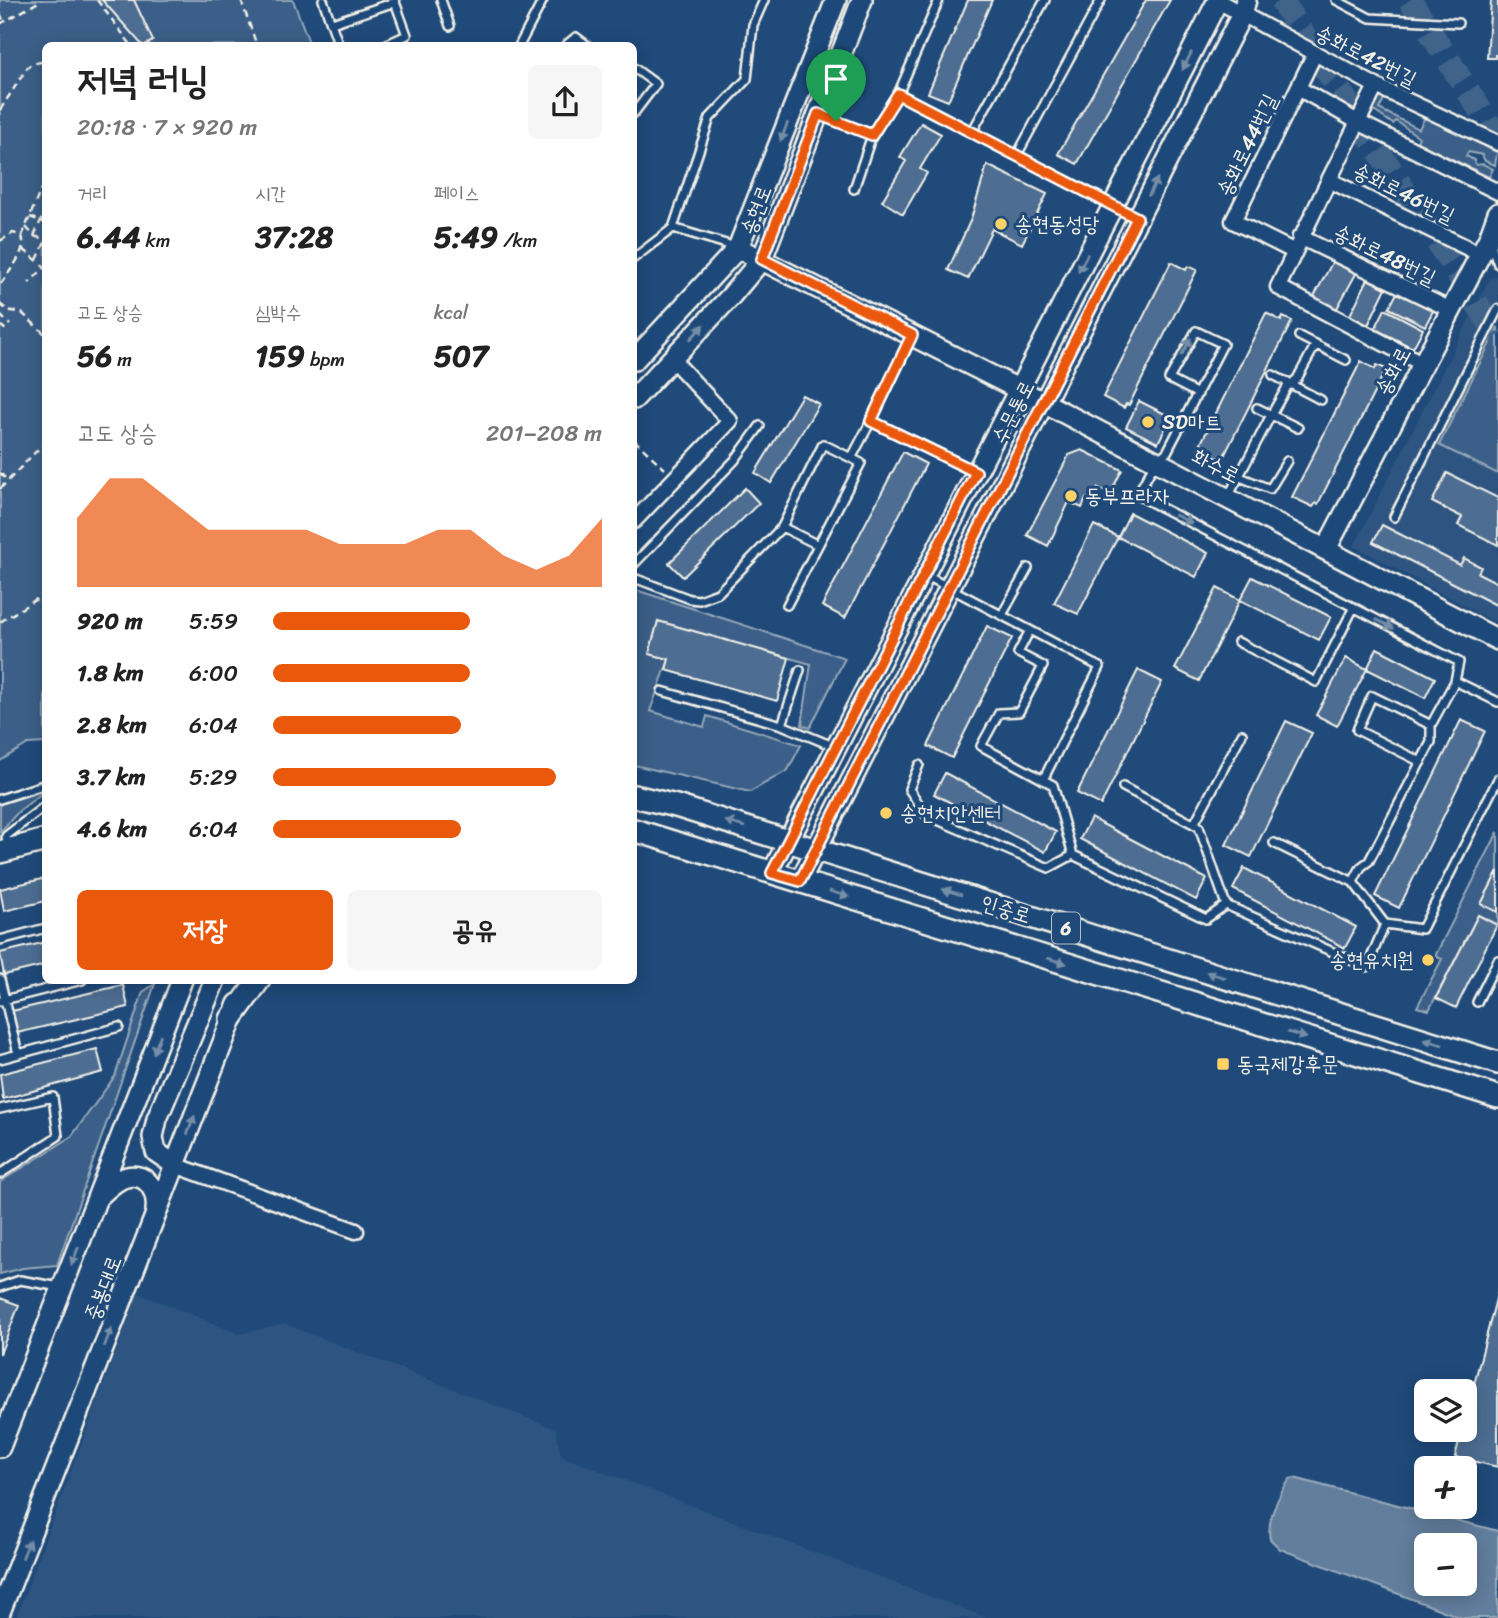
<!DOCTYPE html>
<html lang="ko">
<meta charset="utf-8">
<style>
body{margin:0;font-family:Sriracha,"Poor Story",sans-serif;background:#f6f6f6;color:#222;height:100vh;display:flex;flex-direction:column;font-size:26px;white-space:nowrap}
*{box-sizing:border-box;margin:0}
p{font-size:23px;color:#767676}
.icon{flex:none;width:38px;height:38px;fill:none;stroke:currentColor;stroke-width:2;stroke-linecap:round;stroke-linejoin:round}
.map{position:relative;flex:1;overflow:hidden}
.sheet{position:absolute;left:42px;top:42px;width:595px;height:942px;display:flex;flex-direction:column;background:#fff;border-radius:10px;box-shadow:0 4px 18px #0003}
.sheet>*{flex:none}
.buttons{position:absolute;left:1414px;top:1379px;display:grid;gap:14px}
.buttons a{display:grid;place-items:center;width:63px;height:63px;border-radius:10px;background:#fff;box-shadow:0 4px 18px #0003;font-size:35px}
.pin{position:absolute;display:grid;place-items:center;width:60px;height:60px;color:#fff;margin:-72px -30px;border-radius:50% 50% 50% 0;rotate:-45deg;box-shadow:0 0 7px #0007}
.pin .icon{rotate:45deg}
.round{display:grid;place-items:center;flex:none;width:74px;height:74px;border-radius:10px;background:#f6f6f6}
.headline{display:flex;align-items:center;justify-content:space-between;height:119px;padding:0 35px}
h1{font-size:38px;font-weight:700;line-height:52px}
.metrics{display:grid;grid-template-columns:repeat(3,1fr);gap:10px;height:119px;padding:7px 35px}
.metrics div{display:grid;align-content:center}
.metrics b{font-size:30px;font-weight:700}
.metrics small{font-size:19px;font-weight:400}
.metrics p{font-size:19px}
.chart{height:196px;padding:14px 35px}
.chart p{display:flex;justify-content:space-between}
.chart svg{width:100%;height:126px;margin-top:7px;fill:#ea580c;opacity:.7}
.action{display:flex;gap:14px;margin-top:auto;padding:14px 35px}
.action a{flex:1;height:80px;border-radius:10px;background:#ea580c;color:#fff;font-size:28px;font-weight:700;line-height:80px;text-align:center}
.action a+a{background:#f6f6f6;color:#222}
ul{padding:0 35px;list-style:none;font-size:23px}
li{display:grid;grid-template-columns:112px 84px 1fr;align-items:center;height:52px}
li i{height:18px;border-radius:9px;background:#ea580c}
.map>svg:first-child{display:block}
</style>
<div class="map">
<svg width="1498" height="1618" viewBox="0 0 1498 1618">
<rect width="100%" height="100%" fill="#1f4a7a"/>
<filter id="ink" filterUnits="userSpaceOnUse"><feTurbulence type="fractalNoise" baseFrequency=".0143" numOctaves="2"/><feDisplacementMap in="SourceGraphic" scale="14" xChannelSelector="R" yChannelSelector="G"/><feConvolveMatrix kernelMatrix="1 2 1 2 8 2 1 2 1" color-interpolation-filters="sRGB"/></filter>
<g filter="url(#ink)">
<path fill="#2d5581" d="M1498,275v349l-144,-78 136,-268z
M138,1293l101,41 46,-10 271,105 5,27 426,162h-971z"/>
<path fill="#3a5f88" stroke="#97a8b8" stroke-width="2" d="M0,0h293l17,45 -264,1 -1,697 -17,1 -28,17z
M1385,97l-6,12 40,20 6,-12 72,35 -2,13 -10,-4 -3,-6 -14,-3 -2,4 8,4 2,5 7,-1 10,5 -4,8 -72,-35 2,-5 -23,-16 -3,3 -22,-15 8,-11z
M1498,327v147l-59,-29z
M636,590l209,68 -35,70 -8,-3 9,-61 -153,-43 -9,33 20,5 -19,52 54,16 3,-11 94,29 -13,25 -38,22 -116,-27v-170z
M46,790l-27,21 -19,21v-28z
M1498,832v39l-17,33 17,8v12l-20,-9 -49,95 -12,-3 25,-48 -7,-3z
M155,984l-98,281 -34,3 -23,6v-92l71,-45 44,-61 28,-84z"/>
<path fill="#627e9d" stroke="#9cacbb" stroke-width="2" fill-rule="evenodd" d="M1294,1478l204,53v87h-36l-182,-69 -10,-10c-4,-18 9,-45 20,-60zM1426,1545h39v39h-39z"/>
<path fill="#4d6e92" stroke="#f4f1e8" stroke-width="2" d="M102,0h32l19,41 -10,5z
M968,0h24l-44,101 -20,-8z
M1146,0h24l-93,164 -19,-10z
M1491,0h7v55h-3v3h-8z
M921,123l20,11 -21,35 7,4 -24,41 -21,-13 24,-40 -6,-4z
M987,165l60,29 -25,50 -30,-15 -24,50 -20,-9 23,-51z
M1334,259l23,13 -22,40 -23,-12z
M1171,262l15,8 2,-4 9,4 -68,135 -3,-1 -2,4 -21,-11z
M1368,279l18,9 -18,37 -18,-10z
M1398,291l36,18 -9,17 -36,-18z
M1385,309l38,20 -10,19 -38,-19z
M1266,313l15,8 2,-4 9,4 -68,135 -2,-1 -2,4 -22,-10z
M1361,361l14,8 2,-4 9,4 -68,135 -2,-1 -3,4 -21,-10z
M802,395l17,9 -48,79 -16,-10z
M1139,401l32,16 -13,26 -32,-16z
M1082,450l40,20 -12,24 -12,-6 -6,14 -6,-3 -4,9 -13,-6 -21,44 -21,-11 42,-80z
M903,452l23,12 -81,154 -23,-12z
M1447,473l51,25v47l-40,-20 4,-8 -30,-15z
M745,488l14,15 -76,74 -14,-14z
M1130,513l78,40 -12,24 -78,-40z
M1094,525l24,12 -40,77 -24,-11z
M1382,525l78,40 4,-7 17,9 -3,6 20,10v23l-125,-64z
M1252,577l79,40 -12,23 -79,-40z
M1217,588l23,12 -41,81 -24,-12z
M658,621l131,37 -12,43 -111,-31 3,-11 -20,-5z
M987,626l25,12 -60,120 -24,-12z
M1377,648l58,30 -10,20 -58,-29z
M1346,658l21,11 -30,57 -21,-11z
M1138,670l24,12 -61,123 -24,-12z
M1461,720l24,11 -86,177 -24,-12z
M1286,721l26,12 -61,124 -25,-12z
M945,773l111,59 -11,20 -111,-58z
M1091,818l116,61 -11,21 -116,-61z
M1244,868l112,59 -11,21 -112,-59z
M1498,871v41l-17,-8z
M46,878v23l-42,10 -4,-22z
M1478,915l19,10 -41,83 -20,-10z
M46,942v23l-42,10 -4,-22z
M123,985l5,22 -111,26 -5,-22z
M97,1049l6,23 -100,27 -3,-25z
M1498,1291v176l-43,-10 7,-27h3v-11z
M0,1298l19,7 -19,49z"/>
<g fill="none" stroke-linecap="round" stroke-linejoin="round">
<path stroke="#3f638a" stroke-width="24" stroke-dasharray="24 12" stroke-linecap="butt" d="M1281,0l217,336
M1410,0l88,138"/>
<defs>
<path id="lane" d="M323,0l16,46
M441,0l9,26
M1336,0l34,18 88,5
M332,23l63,-21 12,33 -24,11
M519,46l24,-46
M565,46l11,-9 12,9
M634,68l22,16 -22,29
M898,94l239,124
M820,115l52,20
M972,132l73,-132
M1017,155l84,-155
M854,189l18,-54 26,-41 41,-94
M673,228l63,19
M1490,242l8,22
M634,258l39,-30 37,-110 37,-39 6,-54 11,-25
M912,336l-41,85 103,50
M1299,336l47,24
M1273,375l48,25
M1198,394l-29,-15 27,-48 27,13 -56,108 -11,9 -19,34 322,167 -4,19 -24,44v17l-62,119 -8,6 -8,15 32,42 37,5 76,-150
M1257,408l41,20
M852,457l19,-36
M1240,477l30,12 17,-28
M1228,497l43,-82 16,-28 10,-8 19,-35
M1394,517l104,-208
M782,527l36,18
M634,564l101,-104 25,-34
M925,575l175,92 -57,113
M634,578l56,21 9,1 19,-7 64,-66 41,-83 38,19 -74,142
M1002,615l26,-47
M1030,630l-12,23 25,13 -24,46 -20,1 -18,33 72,39 20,70 133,64 20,-14 -27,-78 -76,-40
M1238,642l78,40 38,-75
M1455,681l43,21
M662,691l120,34 53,22
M782,725l18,-55
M1421,762l-64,-32 15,-34 59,29
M919,765l-10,24 17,26 123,53 24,-13
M0,799l46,-15
M1194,824l48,-90
M1274,843l79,39
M8,847l-2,-11 40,-31
M1226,905l141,62 18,-43
M0,940l46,-12
M0,979l18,75
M0,1001l82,-21
M1477,1002l21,-42
M0,1059l119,-32
M0,1109l53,-12 5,39 -58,38
M0,1287l20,-7 40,7"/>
<path id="street" d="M1216,0l160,86 122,57
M1298,88l60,34 140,70
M1329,180l47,-94
M1300,237l151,73
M1293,251l-60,-30 81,-166
M1423,364l-145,-77 51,-107 151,74
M634,521l96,-100 -58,-62
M175,1165l181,66"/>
<path id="secondary" d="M738,248l280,141 480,251
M634,360l104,-112 98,-248
M634,399l96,-102 32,-38 100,-259
M1326,549l163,-311 9,-25
M772,873l446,-873
M800,881l442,-867 4,-14
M175,1165l-19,-13 -3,-15 4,-18 58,-139
M98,1197c9,-8 18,-18 29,-20 21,-5 31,16 29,33
M0,1447l182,-467
M0,1612l238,-608"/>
<path id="primary" d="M634,796l42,10 822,257
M634,830l864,267
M0,852l46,-12
M231,1019l28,-39"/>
</defs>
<use href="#lane" stroke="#f4f1e8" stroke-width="12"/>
<use href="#street" stroke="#f4f1e8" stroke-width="19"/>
<use href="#secondary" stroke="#f4f1e8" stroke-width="24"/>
<use href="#primary" stroke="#f4f1e8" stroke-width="26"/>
<path stroke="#f4f1e8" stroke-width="2.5" stroke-dasharray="7 5" stroke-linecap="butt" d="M97,0l35,46
M241,0l16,46
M0,13l4,9
M0,24l42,-24
M0,110l27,-42 4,-4 15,-3
M30,217l16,6
M26,227l8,9 12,4
M22,236l19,-47 5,2
M34,236l12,-27
M0,241l13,-8 9,3c6,16 -14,36 -22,49
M23,249l22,18 -16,16
M37,260l9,-20
M0,304l7,6 15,3 24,22
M0,315l10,10
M0,325l6,5
M634,440l31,29
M0,473l5,5
M0,489l46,-48
M0,622l46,-29"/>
<use href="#lane" stroke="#1f4a7a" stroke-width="7"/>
<use href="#street" stroke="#1f4a7a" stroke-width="14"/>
<use href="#secondary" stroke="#1f4a7a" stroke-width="19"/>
<use href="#primary" stroke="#1f4a7a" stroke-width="21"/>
</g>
<defs><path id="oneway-solid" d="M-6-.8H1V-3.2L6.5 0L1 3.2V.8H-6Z" transform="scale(1.75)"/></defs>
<g fill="#748da6">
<use href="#oneway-solid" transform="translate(1187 61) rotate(117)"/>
<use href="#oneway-solid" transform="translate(784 132) rotate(111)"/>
<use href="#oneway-solid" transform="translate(1153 187) rotate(-63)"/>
<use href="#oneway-solid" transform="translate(1083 263) rotate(117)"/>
<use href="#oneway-solid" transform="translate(697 332) rotate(-47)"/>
<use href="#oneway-solid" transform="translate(1186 347) rotate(-61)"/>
<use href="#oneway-solid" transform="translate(1183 519) rotate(27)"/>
<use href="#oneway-solid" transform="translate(1385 624) rotate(27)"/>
<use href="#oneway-solid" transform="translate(735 824) rotate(-163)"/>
<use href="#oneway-solid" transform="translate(952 892) rotate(-163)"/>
<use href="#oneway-solid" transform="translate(839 894) rotate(17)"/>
<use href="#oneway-solid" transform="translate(1057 961) rotate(17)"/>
<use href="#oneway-solid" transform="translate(1216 975) rotate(-163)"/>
<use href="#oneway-solid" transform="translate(1297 1035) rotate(17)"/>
<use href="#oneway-solid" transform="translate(1433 1042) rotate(-163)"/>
<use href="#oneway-solid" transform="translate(157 1044) rotate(111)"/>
<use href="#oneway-solid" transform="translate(191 1125) rotate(-69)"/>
<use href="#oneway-solid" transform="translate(75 1256) rotate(111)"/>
<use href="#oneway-solid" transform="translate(108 1337) rotate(-69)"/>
<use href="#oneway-solid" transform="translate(26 1549) rotate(-69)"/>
</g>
</g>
<g fill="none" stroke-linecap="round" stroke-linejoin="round" filter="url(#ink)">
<defs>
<path id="route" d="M898,94l239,124 -337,663 -28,-8 204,-401 -105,-51 41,-86 -150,-76 56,-145 54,21z"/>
</defs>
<use href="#route" stroke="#fff" stroke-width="14"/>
<use href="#route" stroke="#ea580c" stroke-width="9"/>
</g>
<g fill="#ffd166" stroke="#1f4a7a" stroke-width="2.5">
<circle cx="1001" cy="224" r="7"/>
<circle cx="1148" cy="422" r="7"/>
<circle cx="1071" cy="496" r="7"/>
<circle cx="886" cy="813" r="7"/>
<circle cx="1428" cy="960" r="7"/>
<rect x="1216" y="1057" width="14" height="14" rx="3.5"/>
</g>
<g text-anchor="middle" stroke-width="6" stroke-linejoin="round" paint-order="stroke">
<rect fill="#1f4a7a" stroke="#b4bfc7" stroke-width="2" x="1052" y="912.5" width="28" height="31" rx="5"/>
<g font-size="19" font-weight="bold" fill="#f4f1e8">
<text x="1066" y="935">6</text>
</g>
<g font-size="21" fill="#f4f1e8" stroke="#1f4a7a">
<text transform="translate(1366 56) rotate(27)" y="7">송화로42번길</text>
<text transform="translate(1247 145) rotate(-64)" y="7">송화로44번길</text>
<text transform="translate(1404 193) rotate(26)" y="7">송화로46번길</text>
<text transform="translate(756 210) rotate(-69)" y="7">송현로</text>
<text transform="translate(1385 255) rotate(26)" y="7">송화로48번길</text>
<text transform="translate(1393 371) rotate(-62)" y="7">송화로</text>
<text transform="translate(1013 412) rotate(-63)" y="7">수문통로</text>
<text transform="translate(1216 466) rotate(27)" y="7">화수로</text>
<text transform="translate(1006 909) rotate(17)" y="7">인중로</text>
<text transform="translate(103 1288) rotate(-69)" y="7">중봉대로</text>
</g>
<g font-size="21" fill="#f4f1e8" stroke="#1f4a7a" text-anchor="start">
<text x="1015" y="231">송현동성당</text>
<text x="1162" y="429">SD마트</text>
<text x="1085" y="503">동부프라자</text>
<text x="900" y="820">송현치안센터</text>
<text x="1414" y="967" text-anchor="end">송현유치원</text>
<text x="1237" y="1071">동국제강후문</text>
</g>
</g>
</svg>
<div class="buttons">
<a><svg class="icon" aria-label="layers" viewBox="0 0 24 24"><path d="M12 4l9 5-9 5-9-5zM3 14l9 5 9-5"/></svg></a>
<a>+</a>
<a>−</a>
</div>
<div class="pin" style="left:836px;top:121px;background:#1e9e55"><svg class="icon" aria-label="arrive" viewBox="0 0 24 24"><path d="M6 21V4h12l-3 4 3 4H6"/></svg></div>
<section class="sheet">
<div class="headline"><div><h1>저녁 러닝</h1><p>20:18 · 7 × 920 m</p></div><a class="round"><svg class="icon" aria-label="share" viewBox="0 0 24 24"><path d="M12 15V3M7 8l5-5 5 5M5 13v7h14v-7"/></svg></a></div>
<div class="metrics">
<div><p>거리</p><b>6.44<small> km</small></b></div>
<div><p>시간</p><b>37:28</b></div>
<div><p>페이스</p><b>5:49<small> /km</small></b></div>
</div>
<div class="metrics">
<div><p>고도 상승</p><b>56<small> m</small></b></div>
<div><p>심박수</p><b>159<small> bpm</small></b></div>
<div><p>kcal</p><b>507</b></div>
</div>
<div class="chart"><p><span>고도 상승</span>201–208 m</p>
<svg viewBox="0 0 160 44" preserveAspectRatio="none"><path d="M0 44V20L10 6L20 6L30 15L40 24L50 24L60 24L70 24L80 29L90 29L100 29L110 24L120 24L130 33L140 38L150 33L160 20V44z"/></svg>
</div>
<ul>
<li><b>920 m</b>5:59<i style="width:60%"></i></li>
<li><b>1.8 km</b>6:00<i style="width:60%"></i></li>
<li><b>2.8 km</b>6:04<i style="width:57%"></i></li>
<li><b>3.7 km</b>5:29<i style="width:86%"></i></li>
<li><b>4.6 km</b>6:04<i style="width:57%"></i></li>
</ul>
<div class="action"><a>저장</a><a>공유</a></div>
</section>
</div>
